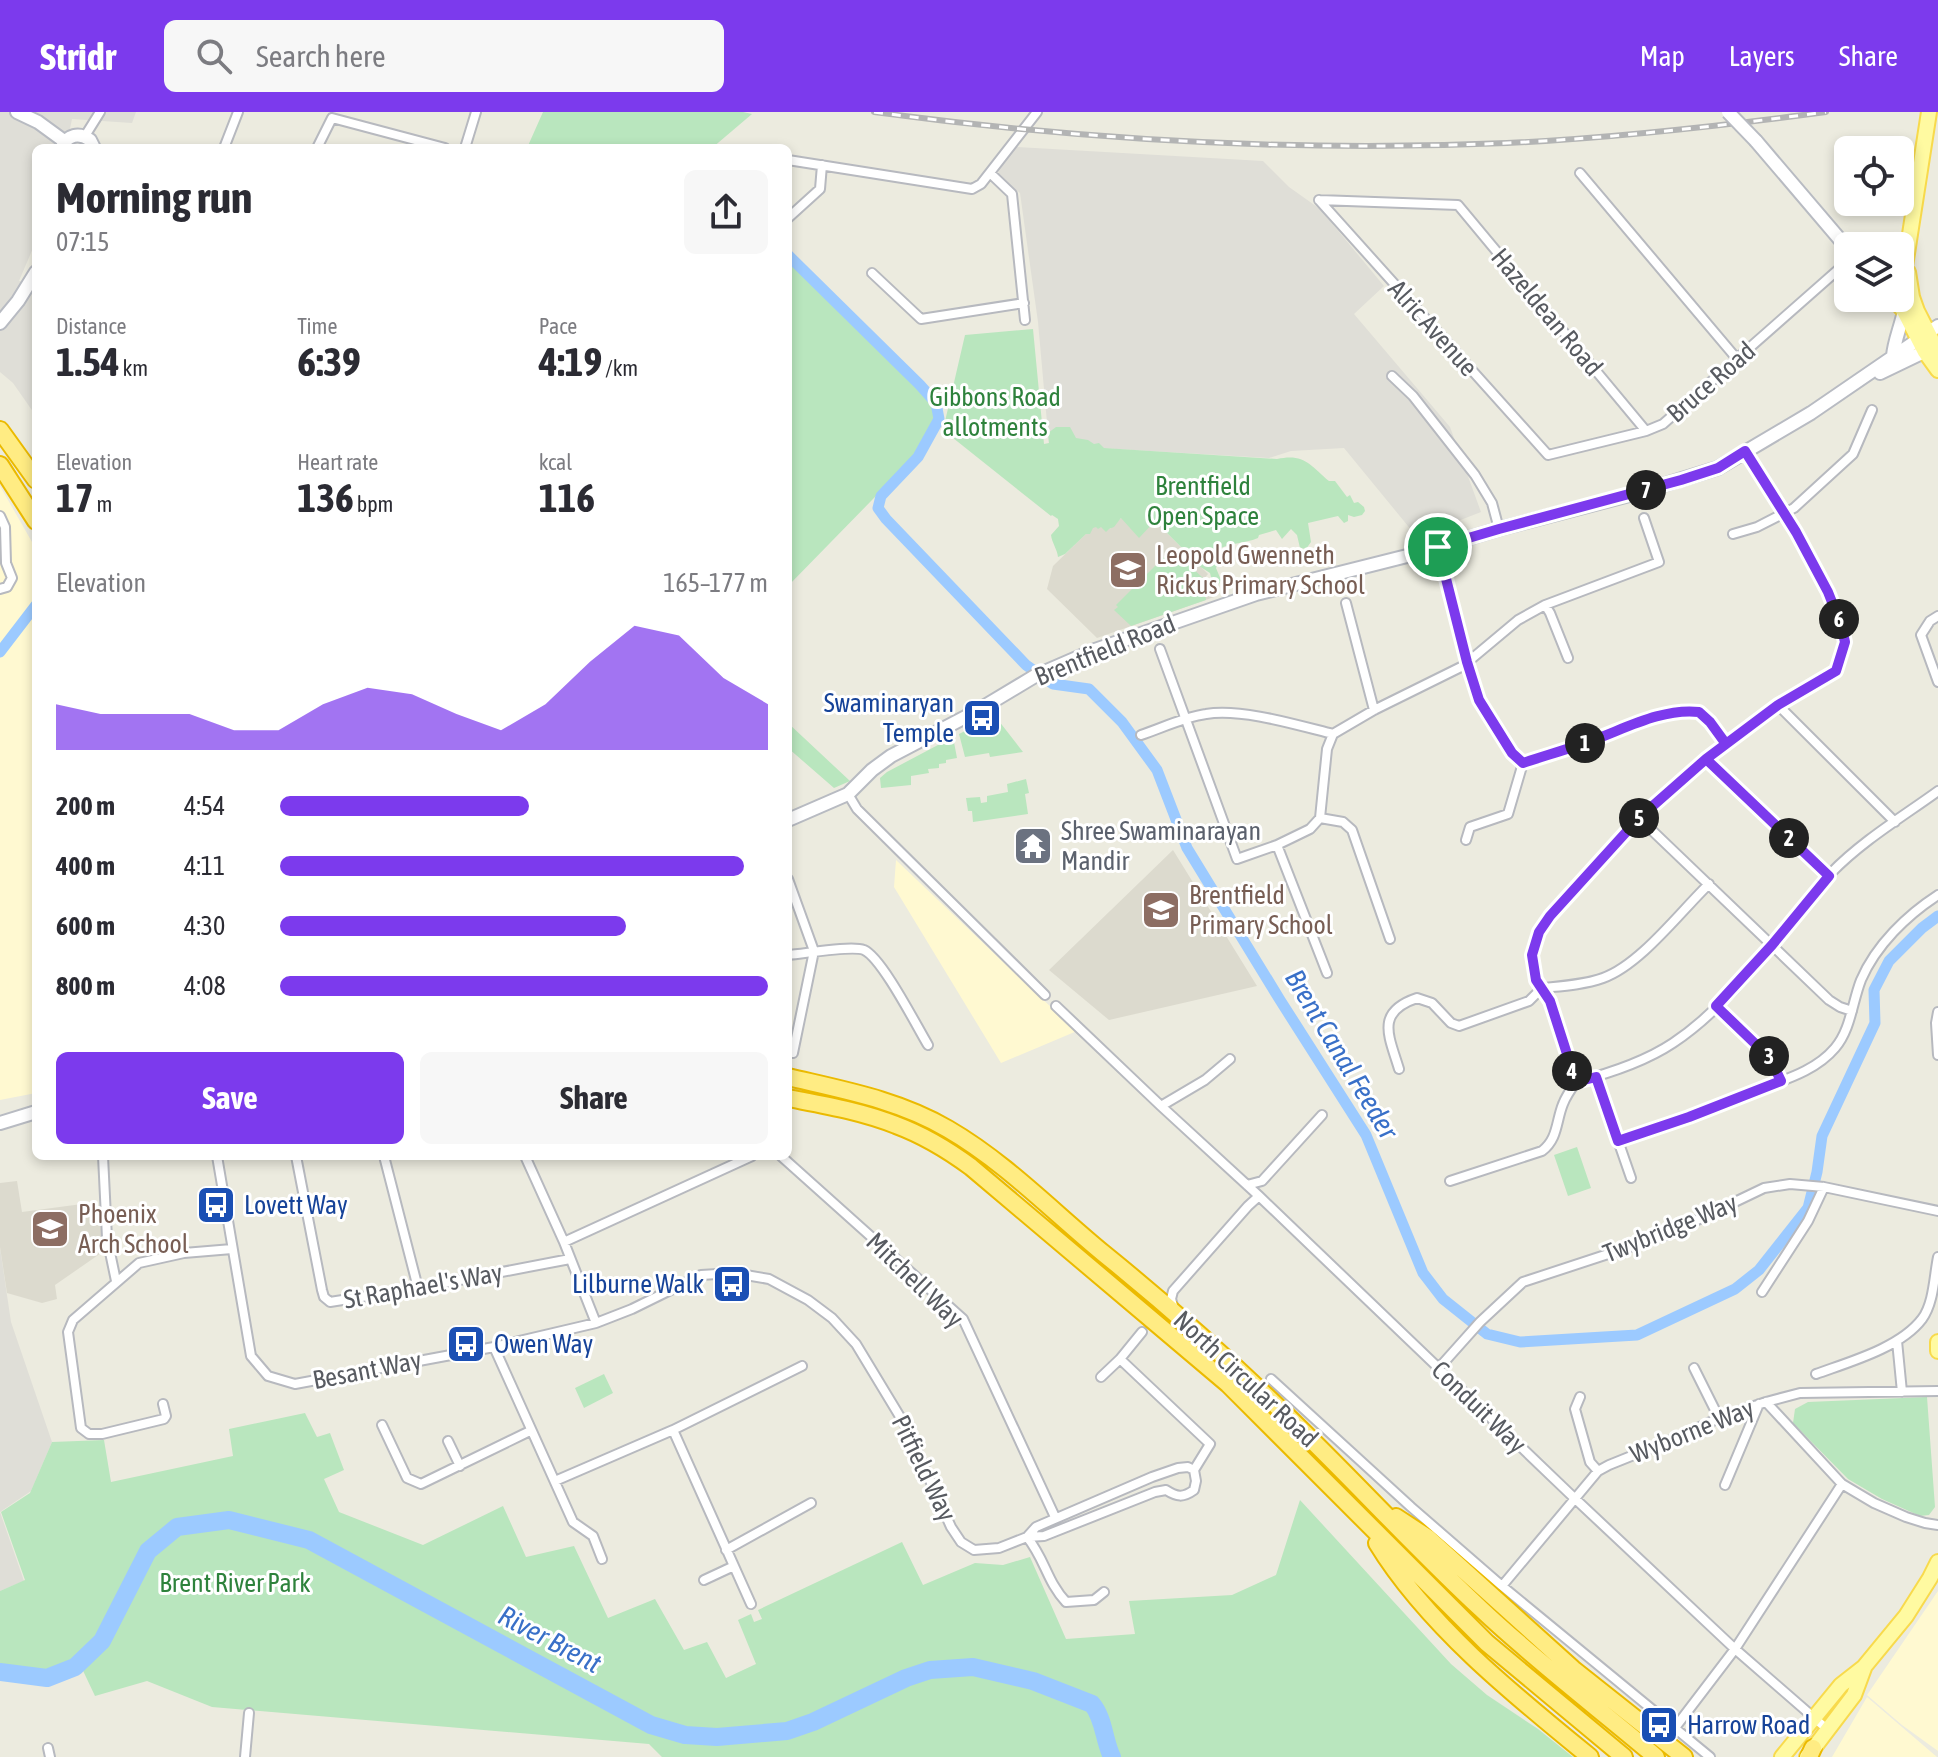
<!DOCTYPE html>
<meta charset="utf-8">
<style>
body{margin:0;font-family:"Asap Condensed",sans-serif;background:#f7f7f7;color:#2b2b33;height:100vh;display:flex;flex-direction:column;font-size:30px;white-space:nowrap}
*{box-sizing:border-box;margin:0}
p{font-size:26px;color:#7c7c81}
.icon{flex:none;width:44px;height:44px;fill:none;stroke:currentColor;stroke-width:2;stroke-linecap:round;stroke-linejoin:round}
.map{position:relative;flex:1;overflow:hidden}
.details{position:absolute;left:32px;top:32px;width:760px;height:1016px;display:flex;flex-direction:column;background:#fff;border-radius:12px;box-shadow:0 4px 12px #0003}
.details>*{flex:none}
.tools{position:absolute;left:1834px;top:24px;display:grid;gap:16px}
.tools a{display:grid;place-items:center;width:80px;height:80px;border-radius:12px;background:#fff;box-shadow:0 4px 12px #0003;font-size:40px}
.pin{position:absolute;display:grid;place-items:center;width:68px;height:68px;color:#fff;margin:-34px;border:4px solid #fff;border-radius:50%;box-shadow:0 2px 8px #0007}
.km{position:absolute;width:40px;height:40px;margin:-20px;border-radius:50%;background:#222;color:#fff;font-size:22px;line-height:40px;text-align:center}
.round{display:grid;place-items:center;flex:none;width:84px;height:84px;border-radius:12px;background:#f7f7f7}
.head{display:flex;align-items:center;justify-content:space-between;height:136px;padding:0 24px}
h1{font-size:44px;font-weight:700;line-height:60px}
.metrics{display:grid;grid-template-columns:repeat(3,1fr);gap:12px;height:136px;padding:8px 24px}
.metrics div{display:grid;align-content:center}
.metrics b{font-size:40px;font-weight:700}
.metrics small{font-size:22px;font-weight:400}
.metrics p{font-size:22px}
.chart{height:224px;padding:16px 24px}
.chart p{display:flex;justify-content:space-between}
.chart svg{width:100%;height:144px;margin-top:8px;fill:#7c3aed;opacity:.7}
.action{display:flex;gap:16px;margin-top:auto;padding:16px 24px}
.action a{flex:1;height:92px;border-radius:12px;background:#7c3aed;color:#fff;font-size:32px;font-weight:700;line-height:92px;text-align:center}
.action a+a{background:#f7f7f7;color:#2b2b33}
ul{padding:0 24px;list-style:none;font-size:26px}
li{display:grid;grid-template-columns:128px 96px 1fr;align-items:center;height:60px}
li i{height:20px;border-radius:10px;background:#7c3aed}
header{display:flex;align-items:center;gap:48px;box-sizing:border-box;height:112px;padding:0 40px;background:#7c3aed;color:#fff}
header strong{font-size:38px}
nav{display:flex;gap:44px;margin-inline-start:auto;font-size:28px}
.search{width:560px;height:72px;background:#f7f7f7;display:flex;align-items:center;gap:20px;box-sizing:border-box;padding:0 28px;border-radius:12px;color:#7c7c81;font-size:30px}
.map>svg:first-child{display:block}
</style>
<header>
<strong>Stridr</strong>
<div class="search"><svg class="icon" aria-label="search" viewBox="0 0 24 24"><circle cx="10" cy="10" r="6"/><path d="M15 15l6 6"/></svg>Search here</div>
<nav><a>Map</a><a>Layers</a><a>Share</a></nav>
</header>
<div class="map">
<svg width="1938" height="1645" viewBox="0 0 1938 1645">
<rect width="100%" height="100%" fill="#ecebdf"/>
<path fill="#fff9d1" d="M0,374l36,63v544l-36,7z
M896,748l129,123 52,48 -76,32 -107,-176z
M1938,1479v160l-36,-26 -35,-30z
M1867,1585l70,60h-105z"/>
<path fill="#dfded7" d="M0,0h136l-4,11 -60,-4 -6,29h-30v93l-17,40 17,4v131l-23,-33 -13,-11z
M1017,35l246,14 26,26 31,22 64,77 -30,28 96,113 31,85 -64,25 -73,-89 -53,3 -22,7 -220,-13 -11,-123 -18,-129 -23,-18 7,-13z
M0,1136l11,74 41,120 -21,49 -31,21 24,69 -24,10z"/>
<path fill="#dcdace" d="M1137,391l71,71 -5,6 14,16 -120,42 -50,-49 6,-23 40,-39 8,-4 9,6z
M1173,738l84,136 -148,34 -60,-50z
M17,1069l5,31 75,-10 7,49 -49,34 2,14 -15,4 -35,-10 -7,-46v-64z"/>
<path fill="#b9e6be" d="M543,0h200l9,2 -40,34h-185z
M788,139l152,151 -6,19 -19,35 -127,130z
M1033,217l11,115 5,-1 -1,-10 8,-6h14l6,11 12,2 6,4 5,-1 5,5 173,11c27,-6 33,6 52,22h6l12,16 3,-2 4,8 4,-1 6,5 1,4 -3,4 -8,2 -6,-2v6l-4,2 -6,-7 -30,7 3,19 -5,7 -6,-1 -3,-13 -6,-6 -9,10 -6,-9 -17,5 -1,3c-14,6 -29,4 -42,13l5,6 -5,11 5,12 -2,4 -7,-3 -2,-8 -11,-7 -4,-8 -4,-1 -36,-36 -16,17 -18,-20 -7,9 -5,2 -3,3 -5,-5 -3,2 -2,-2 -3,1 -3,6h-4l-21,20 -7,3c-1,-8 -6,-14 -7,-22l8,-9 -1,-7 -6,-4 -1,1 -108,-86 22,-95z
M1174,439l29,27 3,22 -75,26 -17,-16 4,-3 -2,-2 48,-48 2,1z
M995,604l28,36 -33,5 -1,-4 -24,4 -6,-23z
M788,611l62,58 -16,7 -46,-40z
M953,625l4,21 -11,2v3l-7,1v4l-11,1 1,4 -18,3v9l-30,3 -1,-10 7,-6z
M1026,667l3,14 -4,1 3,20 -55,8 -1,-11h-4l-2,-13 14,-1 1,6 6,-1v-6l21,-4 -1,-8z
M1577,1035l14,41 -23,8 -14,-41z
M604,1262l9,19 -29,15 -9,-20z
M1927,1285l8,110 -6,8 -9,1 -38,-17 -34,-20 -55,-56 2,-14 13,-7z
M305,1301l12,24 13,-4 14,37 -20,9 15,33 84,33 80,-39 23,51 48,-11 34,72 47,-19 29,51 23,-8 19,36 30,-14 -18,-44 13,-6 3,8 8,-3 -4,-9 144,-68 21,43 52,-22 28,2 27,-8 36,82 69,-5 -6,-33 103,-6 44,-20 24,-75 151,164 36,31 51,34 35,28h-911l-13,-13 -437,-37 -65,-26 -52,15 -18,-38c-31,21 -42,15 -77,9v-76l25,-11 -24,-68 29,-19 22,-51 52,-2 7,42 122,-26 -4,-27z"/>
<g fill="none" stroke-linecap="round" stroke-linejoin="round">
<path stroke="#9ccaff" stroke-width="11" d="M788,143l132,130 16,18 3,16 -21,38 -37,39 -3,12 8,11 140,146 27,19 36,5 33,33 35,48 30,78 93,152 86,135 57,138 20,26 44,35 33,8 117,-7 98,-46 24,-19 49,-62 9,-36 5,-36 53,-113 -1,-33 15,-29 33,-33 16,-12
M0,540l36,-47"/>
<path stroke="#9ccaff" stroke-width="18" d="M0,1560l47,6 28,-11 27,-26 46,-90 29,-24 52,-7 80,20 342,185 34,10 32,2 70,-6 26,-9 93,-44 24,-8 43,-3 60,14 59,23c12,14 12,37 20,53"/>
<defs>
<path id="street" d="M85,24l15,-24
M224,36l14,-36
M317,36l15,-30 113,30
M465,36l11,-36
M788,48l184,29 9,-5 56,-72
M990,61l22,21 13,126
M1580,61l157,186
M1319,88l229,255 98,-24 17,-7 185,-163
M1319,88l139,5 188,226
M788,106l32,-29 2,-24
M872,161l49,46 103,-16
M1392,264l21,20 62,79 17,28 7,26
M0,404l5,11 1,36 6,15 -5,9 -7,2
M1733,422l24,-7 37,-19 59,-54 19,-44
M1438,435l29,115 12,38 33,53 11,10
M1346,491l28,107
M1545,493l5,8 18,45
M1938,504l-8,5 -9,14 17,47
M1160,537l77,210 40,-14 33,-16 10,-11 7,-69 6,-15
M1778,593l117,117
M1333,622l41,-24 89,-44 55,-46 27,-15 114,-43 -15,-44
M1141,623c21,-7 43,-18 65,-21 35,-6 91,11 127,20
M1706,647l123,117
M1523,651c16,-5 32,-10 48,-15 26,-9 103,-44 126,-36 12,4 22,22 29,32
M848,682l9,15 188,186
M1320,706l23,4 9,8 38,109
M1639,706l190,182 11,7 12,4
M1466,728l4,-13 38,-13 15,-51
M1277,733l50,128
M788,767l26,72 -21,102
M788,843c16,-1 63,-10 76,-5 18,8 52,75 64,95
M1542,876c20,-2 41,-3 61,-10 37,-13 77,-66 106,-94
M1056,894l105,100 98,90 310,297 166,156 92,80
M1716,894l54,52 11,23
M1938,900l-2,11 2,32
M1399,957c-10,-33 -24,-57 18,-71l15,5 19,20 8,3 70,-25 13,-13
M1596,965l35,101
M1576,970l-26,-81 -14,-21 -4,-25 7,-23 11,-16 89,-98 67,-59 72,-54 58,-34 9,-29 -4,-17 -13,-33 -32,-60 -51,-81
M1576,970c31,-8 70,-21 97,-39 65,-43 106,-114 158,-170 31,-32 71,-56 107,-82
M1161,994l44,-26 25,-21
M1618,1029c44,-15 88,-31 132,-48 29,-12 64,-20 85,-45 16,-19 17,-45 26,-68 15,-35 46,-65 77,-85
M103,1044l4,82 9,43
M217,1044l34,200 17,20 27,8 199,-37 102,-24 36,-14 69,-34 33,-2 35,6 39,21 24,18 24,26 49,81 46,102 10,15 13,8 25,-2 28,-11 9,-10 116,-50 26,-9 10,-1 6,3 2,11 -2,9c-11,8 -17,7 -28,0l-11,2 -111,44 -17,1
M296,1044l26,134 2,7 6,5 88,-14 152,-29
M384,1044l34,132
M525,1044l39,86 32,81
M781,1044l182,163 92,198
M1450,1069l92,-30c16,-12 14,-30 21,-47 3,-8 8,-15 13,-22
M1247,1073l15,-4 60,-66
M564,1130l188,-86
M1762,1180l46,-71 16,-34
M1174,1197l-3,-10 2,-8 75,-85 11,-10
M1897,1229l5,51
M494,1235l79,175 20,14 9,23
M1120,1247l90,85 -16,26
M1694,1256l25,50
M1438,1257l42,-47 43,-40 143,-47 98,-47 26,-4 34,3 114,24
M1816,1262c33,-12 84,-26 106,-55 12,-16 12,-43 16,-62
M1101,1265l19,-18 22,-27
M1271,1267l140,128 91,79 208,171
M1580,1285l-5,12 15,53 8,9
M1766,1290l76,82 32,19 32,14 19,6 13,2
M163,1292l3,12 -2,3 -62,15h-13l-8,-6 -13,-96 5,-12 66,-57 45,-10 48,-4
M382,1313l25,53 14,6 109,-53
M673,1318l78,174
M448,1329l12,25
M555,1369l118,-51 129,-64
M1725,1373l34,-81
M1027,1425c18,22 20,45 39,65l28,-2 10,-8
M726,1438l85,-47
M704,1468l30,-14
M1502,1474l96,-115 11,-6 72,-29 38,-18 47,-16 34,-9 138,-2
M1674,1617l61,-80 107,-165
M48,1636l2,9
M245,1645l4,-44"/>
<path id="secondary" d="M17,0l21,10 26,19
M1756,29l92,108
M62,35c5,-12 17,-15 28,-7l4,8
M0,211l18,-22 18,-29
M1893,244c1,-14 8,-30 11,-45
M1880,261l52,-25
M788,708l60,-26 24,-24 19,-14 84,-44 60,-36 60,-26 161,-56 159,-40 84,-25 138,-36 81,-25 93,-55 127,-87
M0,1011l36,-11"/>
<path id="primary" d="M1929,0l-30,193 5,6 21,41 13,18
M1908,160l4,25 5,14 21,41
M1938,1230v9
M1782,1645l59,-72 23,-18 42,-51 24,-38 8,-16
M1807,1645l47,-62 10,-27"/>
<path id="highway" d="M0,318l36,50
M0,353l36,56
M788,965c55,13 111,23 160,52 57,33 104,82 155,124 63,51 123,104 181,160 67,64 129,133 197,196 55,52 117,99 175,148
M788,986c36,7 73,13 108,27 27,10 52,25 75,42l257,217 259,259 137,114
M1396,1405l32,21 145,131 111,88
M1377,1431c50,82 138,153 213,214
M1809,1645l4,-9"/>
</defs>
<use href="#street" stroke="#b7b9bf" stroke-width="12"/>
<use href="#secondary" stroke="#b8bbc2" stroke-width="16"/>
<use href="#primary" stroke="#f8da4c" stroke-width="18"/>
<use href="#highway" stroke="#ebba00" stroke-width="20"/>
<use href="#street" stroke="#fff" stroke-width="8"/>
<use href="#secondary" stroke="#fff" stroke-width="12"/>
<use href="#primary" stroke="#fffaa1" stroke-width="14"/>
<use href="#highway" stroke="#ffec83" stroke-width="16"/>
<defs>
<path id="rail" d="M874,0c209,28 422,40 633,31 107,-5 213,-17 319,-31"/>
</defs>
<use href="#rail" stroke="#b3b4b4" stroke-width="6"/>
<use href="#rail" stroke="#fff" stroke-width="3" stroke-dasharray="9" stroke-linecap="butt"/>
<defs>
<path id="secondary-bridge" d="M1728,0l28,29"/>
</defs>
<use href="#secondary-bridge" stroke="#b8bbc2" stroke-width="16" stroke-linecap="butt"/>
<use href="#secondary-bridge" stroke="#fff" stroke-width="12"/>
</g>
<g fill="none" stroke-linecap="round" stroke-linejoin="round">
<defs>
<path id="route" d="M1438,435l29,115 12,38 33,53 11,10c24,-8 49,-15 73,-24 32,-12 68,-31 103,-27l11,10 16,22 -20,15 123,117 -57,69 -56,61 54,52 11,23 -92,36 -71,24 -22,-64 -20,5 -26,-81 -14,-21 -4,-25 7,-23 11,-16 89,-98 67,-59 72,-54 58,-34 9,-29 -4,-17 -13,-33 -32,-60 -51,-81 -27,17 -37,12 -182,49 -61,18"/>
</defs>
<use href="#route" stroke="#fff" stroke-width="16"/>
<use href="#route" stroke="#7c3aed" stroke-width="10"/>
</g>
<defs>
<symbol id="school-square" viewBox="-11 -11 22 22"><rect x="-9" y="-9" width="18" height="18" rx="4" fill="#8d6e63" stroke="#fff"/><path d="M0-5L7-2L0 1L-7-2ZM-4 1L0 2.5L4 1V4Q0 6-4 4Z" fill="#fff"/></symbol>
<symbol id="bus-square" viewBox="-11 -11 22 22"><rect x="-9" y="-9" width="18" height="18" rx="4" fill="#1a4fb4" stroke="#fff"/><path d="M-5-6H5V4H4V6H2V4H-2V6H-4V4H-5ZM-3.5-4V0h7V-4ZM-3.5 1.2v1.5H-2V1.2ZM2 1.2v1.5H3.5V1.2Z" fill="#fff"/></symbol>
<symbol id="temple-square" viewBox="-11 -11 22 22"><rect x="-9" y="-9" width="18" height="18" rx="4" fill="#6b7280" stroke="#fff"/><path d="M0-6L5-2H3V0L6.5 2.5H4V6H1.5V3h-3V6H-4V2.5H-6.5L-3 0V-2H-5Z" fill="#fff"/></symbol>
</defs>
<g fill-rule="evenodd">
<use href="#school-square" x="1106" y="436" width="44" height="44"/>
<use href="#bus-square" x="960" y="584" width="44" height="44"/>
<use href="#temple-square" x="1011" y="712" width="44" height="44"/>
<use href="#school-square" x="1139" y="776" width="44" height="44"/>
<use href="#bus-square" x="194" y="1071" width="44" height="44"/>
<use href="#school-square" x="28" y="1095" width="44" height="44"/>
<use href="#bus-square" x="710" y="1150" width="44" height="44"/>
<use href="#bus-square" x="444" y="1210" width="44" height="44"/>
<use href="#bus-square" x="1637" y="1591" width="44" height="44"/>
</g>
<g text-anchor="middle" stroke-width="6" stroke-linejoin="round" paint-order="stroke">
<g font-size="26" fill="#585b61" stroke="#fff">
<text transform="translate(1547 200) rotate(50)" y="9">Hazeldean Road</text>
<text transform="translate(1433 216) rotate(48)" y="9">Alric Avenue</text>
<text transform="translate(1711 270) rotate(-41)" y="9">Bruce Road</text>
<text transform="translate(1105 538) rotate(-22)" y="9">Brentfield Road</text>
<text transform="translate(1670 1116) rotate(-22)" y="9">Twybridge Way</text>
<text transform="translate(915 1168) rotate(44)" y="9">Mitchell Way</text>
<text transform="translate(423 1174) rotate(-10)" y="9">St Raphael's Way</text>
<text transform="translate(367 1258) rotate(-11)" y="9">Besant Way</text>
<text transform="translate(1246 1267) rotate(43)" y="9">North Circular Road</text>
<text transform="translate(1479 1295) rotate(44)" y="9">Conduit Way</text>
<text transform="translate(1692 1319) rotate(-22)" y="9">Wyborne Way</text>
<text transform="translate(924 1356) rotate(64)" y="9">Pitfield Way</text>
</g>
<g font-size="26" fill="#2e823c" stroke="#fff">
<text x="995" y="294">Gibbons Road<tspan x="995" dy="30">allotments</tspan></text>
<text x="1203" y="383">Brentfield<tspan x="1203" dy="30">Open Space</tspan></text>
<text x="235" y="1480">Brent River Park</text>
</g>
<g font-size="26" fill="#785e54" stroke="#fff" text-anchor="start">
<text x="1156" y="452">Leopold Gwenneth<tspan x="1156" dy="30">Rickus Primary School</tspan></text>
<text x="1189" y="792">Brentfield<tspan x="1189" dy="30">Primary School</tspan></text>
<text x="78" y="1111">Phoenix<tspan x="78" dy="30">Arch School</tspan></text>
</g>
<g font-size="26" fill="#164399" stroke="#fff" text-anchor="start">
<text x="954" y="600" text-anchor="end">Swaminaryan<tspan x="954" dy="30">Temple</tspan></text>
<text x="244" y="1102">Lovett Way</text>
<text x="704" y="1181" text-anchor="end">Lilburne Walk</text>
<text x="494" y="1241">Owen Way</text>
<text x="1687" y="1622">Harrow Road</text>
</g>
<g font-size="26" fill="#5b616d" stroke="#fff" text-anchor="start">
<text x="1061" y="728">Shree Swaminarayan<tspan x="1061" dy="30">Mandir</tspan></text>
</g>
<g font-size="28" font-style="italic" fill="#3970c8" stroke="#fff">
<text transform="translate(1342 942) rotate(59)" y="10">Brent Canal Feeder</text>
<text transform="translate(550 1527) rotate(28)" y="10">River Brent</text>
</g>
</g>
</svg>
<div class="tools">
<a><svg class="icon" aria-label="locate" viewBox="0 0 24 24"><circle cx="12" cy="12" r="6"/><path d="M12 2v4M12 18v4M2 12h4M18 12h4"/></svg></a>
<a><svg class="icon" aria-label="layers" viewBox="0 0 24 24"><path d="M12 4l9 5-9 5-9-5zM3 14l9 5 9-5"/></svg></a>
</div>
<div class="pin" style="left:1438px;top:435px;background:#1e9e55"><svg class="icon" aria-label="arrive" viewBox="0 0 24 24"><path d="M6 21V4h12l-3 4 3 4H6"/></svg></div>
<b class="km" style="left:1585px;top:631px">1</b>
<b class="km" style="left:1789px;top:726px">2</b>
<b class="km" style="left:1769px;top:944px">3</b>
<b class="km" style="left:1572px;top:959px">4</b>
<b class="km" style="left:1639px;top:706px">5</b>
<b class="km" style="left:1839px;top:507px">6</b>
<b class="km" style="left:1646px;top:378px">7</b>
<section class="details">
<div class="head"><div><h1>Morning run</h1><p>07:15</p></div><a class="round"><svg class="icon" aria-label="share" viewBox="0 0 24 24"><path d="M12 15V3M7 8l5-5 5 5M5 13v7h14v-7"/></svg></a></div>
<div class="metrics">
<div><p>Distance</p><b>1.54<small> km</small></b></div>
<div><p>Time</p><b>6:39</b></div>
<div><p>Pace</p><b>4:19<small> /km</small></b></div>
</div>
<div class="metrics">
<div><p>Elevation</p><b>17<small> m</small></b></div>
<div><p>Heart rate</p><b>136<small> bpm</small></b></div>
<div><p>kcal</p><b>116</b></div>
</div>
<div class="chart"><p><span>Elevation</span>165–177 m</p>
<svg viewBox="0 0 160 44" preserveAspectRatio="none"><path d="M0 44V30L10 33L20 33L30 33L40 38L50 38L60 30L70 25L80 27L90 33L100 38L110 30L120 17L130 6L140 9L150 22L160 30V44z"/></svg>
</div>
<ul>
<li><b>200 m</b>4:54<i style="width:51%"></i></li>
<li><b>400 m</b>4:11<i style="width:95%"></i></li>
<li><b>600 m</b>4:30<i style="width:71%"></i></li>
<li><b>800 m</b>4:08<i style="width:100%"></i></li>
</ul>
<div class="action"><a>Save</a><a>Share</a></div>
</section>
</div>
